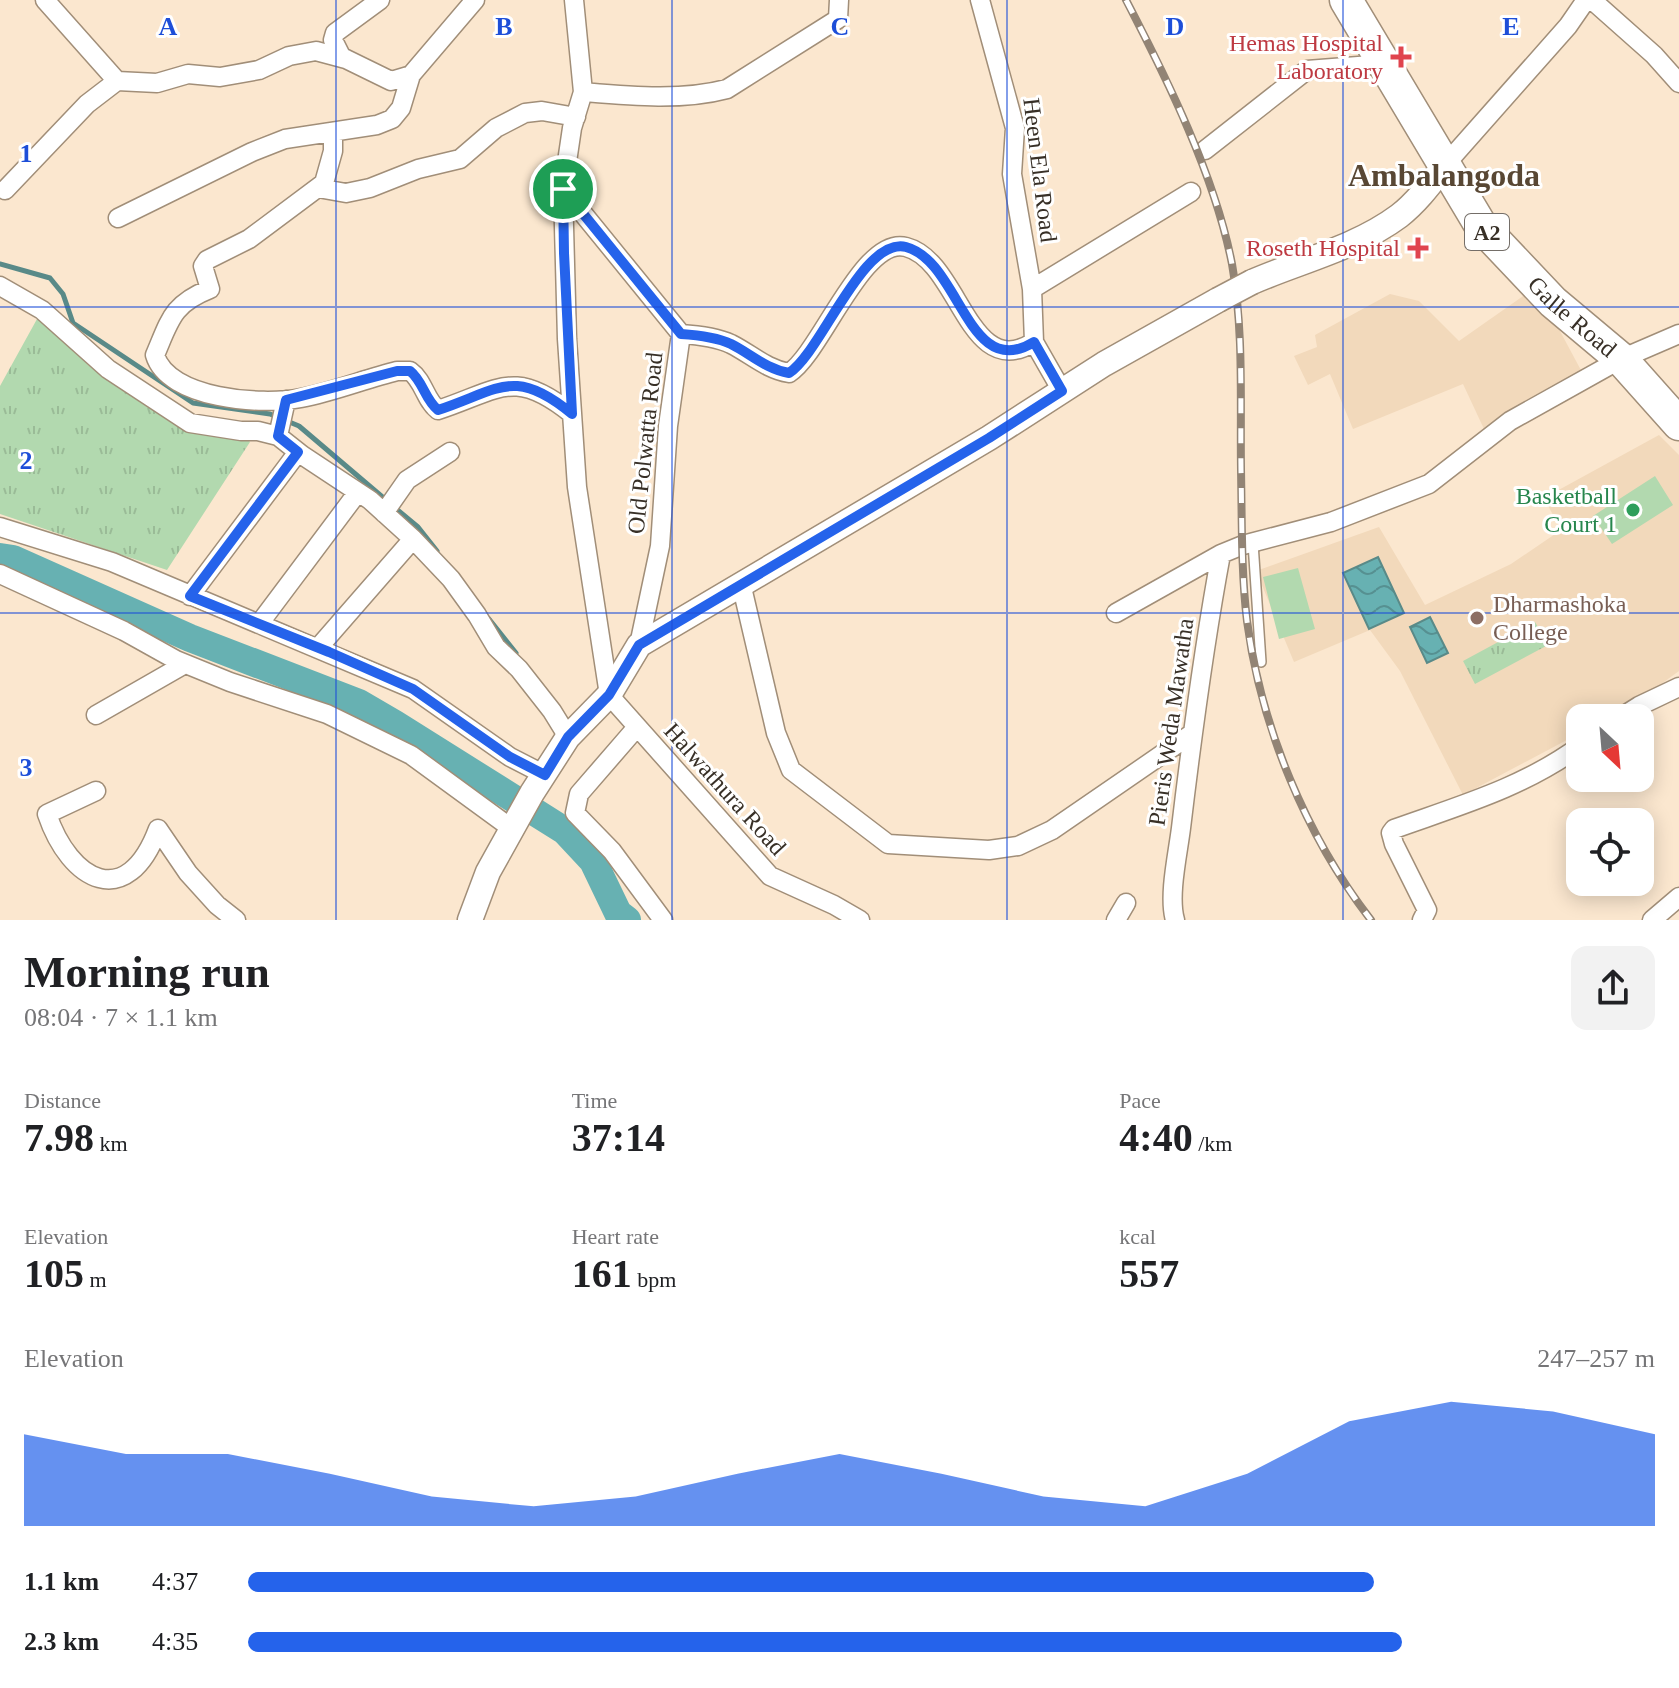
<!DOCTYPE html>
<meta charset="utf-8">
<style>
body{margin:0;font-family:"Times New Roman",serif;background:#f2f2f2;color:#202124;height:100vh;display:flex;flex-direction:column;font-size:30px;white-space:nowrap}
*{box-sizing:border-box;margin:0}
p{font-size:26px;color:#757577}
.icon{flex:none;width:44px;height:44px;fill:none;stroke:currentColor;stroke-width:2;stroke-linecap:round;stroke-linejoin:round}
.map{position:relative;height:920px;overflow:hidden}
.sheet{display:flex;flex-direction:column;background:#fff;flex:1}
.sheet>*{flex:none}
.needle{width:52px;rotate:154deg}
.buttons{position:absolute;left:1566px;top:704px;display:grid;gap:16px}
.buttons a{display:grid;place-items:center;width:88px;height:88px;border-radius:16px;background:#fff;box-shadow:0 4px 20px #0003;font-size:40px}
.pin{position:absolute;display:grid;place-items:center;width:68px;height:68px;color:#fff;margin:-34px;border:4px solid #fff;border-radius:50%;box-shadow:0 2px 8px #0007}
.round{display:grid;place-items:center;flex:none;width:84px;height:84px;border-radius:16px;background:#f2f2f2}
.overview{display:flex;align-items:center;justify-content:space-between;height:136px;padding:0 24px}
h1{font-size:44px;font-weight:800;line-height:60px}
.metrics{display:grid;grid-template-columns:repeat(3,1fr);gap:12px;height:136px;padding:8px 24px}
.metrics div{display:grid;align-content:center}
.metrics b{font-size:40px;font-weight:800}
.metrics small{font-size:22px;font-weight:400}
.metrics p{font-size:22px}
.chart{height:224px;padding:16px 24px}
.chart p{display:flex;justify-content:space-between}
.chart svg{width:100%;height:144px;margin-top:8px;fill:#2563eb;opacity:.7}
ul{padding:0 24px;list-style:none;font-size:26px}
li{display:grid;grid-template-columns:128px 96px 1fr;align-items:center;height:60px}
li i{height:20px;border-radius:10px;background:#2563eb}
.map>svg:first-child{display:block}
</style>
<div class="map">
<svg width="1679" height="920" viewBox="0 0 1679 920">
<defs>
<pattern id="park-tufts" width="24" height="20" patternUnits="userSpaceOnUse" patternTransform="scale(2)"><rect width="24" height="20" fill="#b2d9af"/><path d="M3 7l-1-3M5 7V3M7 7l1-3M15 17l-1-3M17 17v-4M19 17l1-3" fill="none" stroke="#9abb97"/></pattern>
<pattern id="water-waves" width="16" height="10" patternUnits="userSpaceOnUse" patternTransform="scale(2)"><rect width="16" height="10" fill="#67b1b2"/><path d="M0 5q4-4 8 0t8 0" fill="none" stroke="#569091"/></pattern>
</defs>
<rect width="100%" height="100%" fill="#fbe7cf"/>
<path fill="#f2d9bb" d="M1390,294l29,7 40,40 67,-47 27,24 30,56 -99,55 -21,-45 -110,45 -23,-55 -22,11 -14,-29 23,-9 -2,-12z
M1659,435l20,20v216l-44,32 -28,15h-27v15l-117,62 -63,-124 -30,-41 -76,32 -38,-91 123,-44 46,78 86,-41 50,-34 -17,-32z"/>
<path fill="#b2d9af" d="M1655,476l18,29 -61,39 -19,-28z
M1298,568l17,61 -36,10 -16,-62z"/>
<path fill="url(#park-tufts)" d="M42,310l46,55 101,68 52,-2 9,11 -83,128 -167,-56v-128z
M1535,622l13,23 -73,39 -12,-23z"/>
<path fill="url(#water-waves)" stroke="#598a88" stroke-width="2" d="M1378,557l26,56 -35,16 -26,-56z
M1430,617l18,36 -21,10 -17,-36z"/>
<g fill="none" stroke-linecap="round" stroke-linejoin="round">
<path stroke="#598a88" stroke-width="5" d="M0,264l50,14 13,16 10,29 120,80 77,11 29,12 87,74
M394,507l24,20 19,24
M489,619l27,34"/>
<path stroke="#67b1b2" stroke-width="28" d="M0,557l13,2 177,79 169,65 36,21 170,107 28,30 25,52 9,7"/>
<defs>
<path id="lane" d="M1253,543l8,119"/>
<path id="street" d="M45,0l72,81 40,2 31,-9 32,3 39,-7 30,-14 27,-5 30,8 45,22 20,-6 64,-75
M574,0l9,92 -11,36 -9,61 4,150 10,148 32,208 161,181 64,29 26,15
M980,0l35,128 -3,46 20,115 2,53 28,49
M1592,0l62,55 25,28
M342,58l-9,-18 2,-7 45,-33
M583,92c47,4 99,9 144,-3l111,-70 1,-19
M333,132v19l-9,32 -75,56 -42,21 -4,6 7,23c-38,15 -40,31 -55,66 13,44 107,51 146,43 32,-6 64,-19 96,-27h13c14,10 15,29 28,39 61,-20 76,-43 134,4
M1205,150l102,-80 77,-6
M1445,165l123,-139 18,-26
M318,188l28,5 24,-5 48,-19 42,-10 36,-31 29,-15 17,-2 34,6
M563,189l118,145 -13,92 -8,120 -21,99
M5,190l82,-86 30,-23
M118,218l134,-66 33,-13 92,-14 15,-6 9,-11 10,-33
M0,286l42,24 66,59 82,54 51,8h17l20,5 24,19 68,45 43,39 38,40 26,36 19,32 23,22 33,42 16,26
M1032,289l159,-97
M681,334c16,1 35,3 50,10 20,10 35,25 58,29 32,-20 74,-138 117,-126 54,14 62,136 128,95
M278,436l8,-36
M384,513l23,-33 43,-28
M0,527l112,35 301,127 97,68 35,18
M0,574l124,57 52,29 54,22 97,32 84,41 100,73
M741,583l35,150 15,37 97,74 101,6 29,-4 34,-16 141,-97
M190,596l108,-144
M1116,613l105,-59
M259,624l99,-132
M318,648l95,-109
M96,715l89,-51
M1620,718l19,-12 40,-19
M637,727l-58,67 -4,19 37,38 51,69
M96,791l-49,23c23,68 80,98 111,15l30,44 29,32 19,15
M1116,920l10,-17
M1175,920c-7,-24 3,-67 6,-92 11,-92 23,-183 40,-274l22,-9 88,-23 98,-38 81,-63 111,-62 58,-25
M1422,920l5,-10 -33,-66 -3,-11 3,-4c67,-24 128,-41 186,-83
M1652,920l27,-23"/>
<path id="secondary" d="M1252,282c48,-21 104,-34 147,-66 18,-14 32,-33 46,-51
M470,920l18,-48 44,-79 36,-56 41,-42 30,-50 350,-207 115,-74 114,-64"/>
<g id="highway">
<path id="s1" d="M1346,0l135,226 72,76 68,57 58,65"/>
</g>
</defs>
<use href="#lane" stroke="#a18e78" stroke-width="12"/>
<use href="#street" stroke="#a18e78" stroke-width="21"/>
<use href="#secondary" stroke="#a18e78" stroke-width="27"/>
<use href="#highway" stroke="#a18e78" stroke-width="35"/>
<use href="#lane" stroke="#fff" stroke-width="9"/>
<use href="#street" stroke="#fff" stroke-width="18"/>
<use href="#secondary" stroke="#fff" stroke-width="24"/>
<use href="#highway" stroke="#fff" stroke-width="32"/>
<defs>
<path id="rail" d="M1126,0c41,79 89,176 106,264 12,67 8,138 9,206 1,50 0,101 6,151 14,106 59,215 124,299"/>
</defs>
<use href="#rail" stroke="#928475" stroke-width="8"/>
<use href="#rail" stroke="#fff" stroke-width="5" stroke-dasharray="15" stroke-linecap="butt"/>
<defs>
<path id="secondary-bridge" d="M1218,300l34,-18"/>
</defs>
<use href="#secondary-bridge" stroke="#a18e78" stroke-width="27" stroke-linecap="butt"/>
<use href="#secondary-bridge" stroke="#fff" stroke-width="24"/>
</g>
<g fill="none" stroke-linecap="round" stroke-linejoin="round">
<defs>
<path id="route" d="M563,189l118,145c16,1 35,3 50,10 20,10 35,25 58,29 32,-20 74,-137 117,-126 54,14 62,136 128,95l28,49 -73,47 -350,207 -30,50 -41,42 -23,38 -35,-18 -97,-68 -84,-37 -139,-56 108,-144 -20,-16 8,-36 111,-29h13c13,10 15,29 28,39 61,-20 76,-44 134,4l-8,-161z"/>
</defs>
<use href="#route" stroke="#fff" stroke-width="16"/>
<use href="#route" stroke="#2563eb" stroke-width="10"/>
</g>
<path fill="none" stroke="#1d4ed8" stroke-width="2" stroke-opacity="0.55" d="M336,0v920M672,0v920M1007,0v920M1343,0v920M0,307h1679M0,613h1679"/>
<g fill="#e0444e" stroke="#fff" stroke-width="3">
<path d="M1397 45h8v8h8v8h-8v8h-8v-8h-8v-8h8z"/>
<path d="M1414 236h8v8h8v8h-8v8h-8v-8h-8v-8h8z"/>
</g>
<circle fill="#2e9e5b" stroke="#fff" stroke-width="3" cx="1633" cy="510" r="8"/>
<circle fill="#8d6e63" stroke="#fff" stroke-width="3" cx="1477" cy="618" r="8"/>
<g text-anchor="middle" stroke-width="6" stroke-linejoin="round" paint-order="stroke">
<rect fill="#fff" stroke="#746e68" stroke-width="2" x="1465" y="214" width="44" height="36" rx="6"/>
<g font-size="22" font-weight="bold" fill="#383027">
<text x="1487" y="240">A2</text>
</g>
<g font-size="24" fill="#be3a42" stroke="#fff" text-anchor="end">
<text x="1383" y="51">Hemas Hospital<tspan x="1383" dy="28">Laboratory</tspan></text>
<text x="1400" y="256">Roseth Hospital</text>
</g>
<g font-size="24" fill="#383027" stroke="#fff">
<text transform="translate(1040 170) rotate(83)" y="8">Heen Ela Road</text>
<text dy="8" stroke="none"><textPath href="#s1" startOffset="392">Galle Road</textPath></text>
<text transform="translate(645 443) rotate(-84)" y="8">Old Polwatta Road</text>
<text transform="translate(1171 722) rotate(-82)" y="8">Pieris Weda Mawatha</text>
<text transform="translate(725 789) rotate(48)" y="8">Halwathura Road</text>
</g>
<g font-size="24" fill="#27864d" stroke="#fff" text-anchor="end">
<text x="1617" y="504">Basketball<tspan x="1617" dy="28">Court 1</tspan></text>
</g>
<g font-size="24" fill="#785e54" stroke="#fff" text-anchor="start">
<text x="1493" y="612">Dharmashoka<tspan x="1493" dy="28">College</tspan></text>
</g>
<g font-size="32" font-weight="bold" fill="#584734" stroke="#fff">
<text x="1444" y="186">Ambalangoda</text>
</g>
</g>
<g font-size="26" text-anchor="middle" font-weight="bold" fill="#1d4ed8" stroke="#fff" stroke-width="6" stroke-linejoin="round" paint-order="stroke">
<text x="168" y="35">A</text>
<text x="504" y="35">B</text>
<text x="840" y="35">C</text>
<text x="1175" y="35">D</text>
<text x="1511" y="35">E</text>
<text x="26" y="162">1</text>
<text x="26" y="469">2</text>
<text x="26" y="776">3</text>
</g>
</svg>
<div class="buttons">
<a><svg class="needle" viewBox="-14 -14 28 28"><path d="M0-13l5 13h-10z" fill="#e53935"/><path d="M0 13l5-13h-10z" fill="#757577"/></svg></a>
<a><svg class="icon" aria-label="locate" viewBox="0 0 24 24"><circle cx="12" cy="12" r="6"/><path d="M12 2v4M12 18v4M2 12h4M18 12h4"/></svg></a>
</div>
<div class="pin" style="left:563px;top:189px;background:#1e9e55"><svg class="icon" aria-label="arrive" viewBox="0 0 24 24"><path d="M6 21V4h12l-3 4 3 4H6"/></svg></div>
</div>
<section class="sheet">
<div class="overview"><div><h1>Morning run</h1><p>08:04 · 7 × 1.1 km</p></div><a class="round"><svg class="icon" aria-label="share" viewBox="0 0 24 24"><path d="M12 15V3M7 8l5-5 5 5M5 13v7h14v-7"/></svg></a></div>
<div class="metrics">
<div><p>Distance</p><b>7.98<small> km</small></b></div>
<div><p>Time</p><b>37:14</b></div>
<div><p>Pace</p><b>4:40<small> /km</small></b></div>
</div>
<div class="metrics">
<div><p>Elevation</p><b>105<small> m</small></b></div>
<div><p>Heart rate</p><b>161<small> bpm</small></b></div>
<div><p>kcal</p><b>557</b></div>
</div>
<div class="chart"><p><span>Elevation</span>247–257 m</p>
<svg viewBox="0 0 160 44" preserveAspectRatio="none"><path d="M0 44V16L10 22L20 22L30 28L40 35L50 38L60 35L70 28L80 22L90 28L100 35L110 38L120 28L130 12L140 6L150 9L160 16V44z"/></svg>
</div>
<ul>
<li><b>1.1 km</b>4:37<i style="width:80%"></i></li>
<li><b>2.3 km</b>4:35<i style="width:82%"></i></li>
</ul>
</section>
